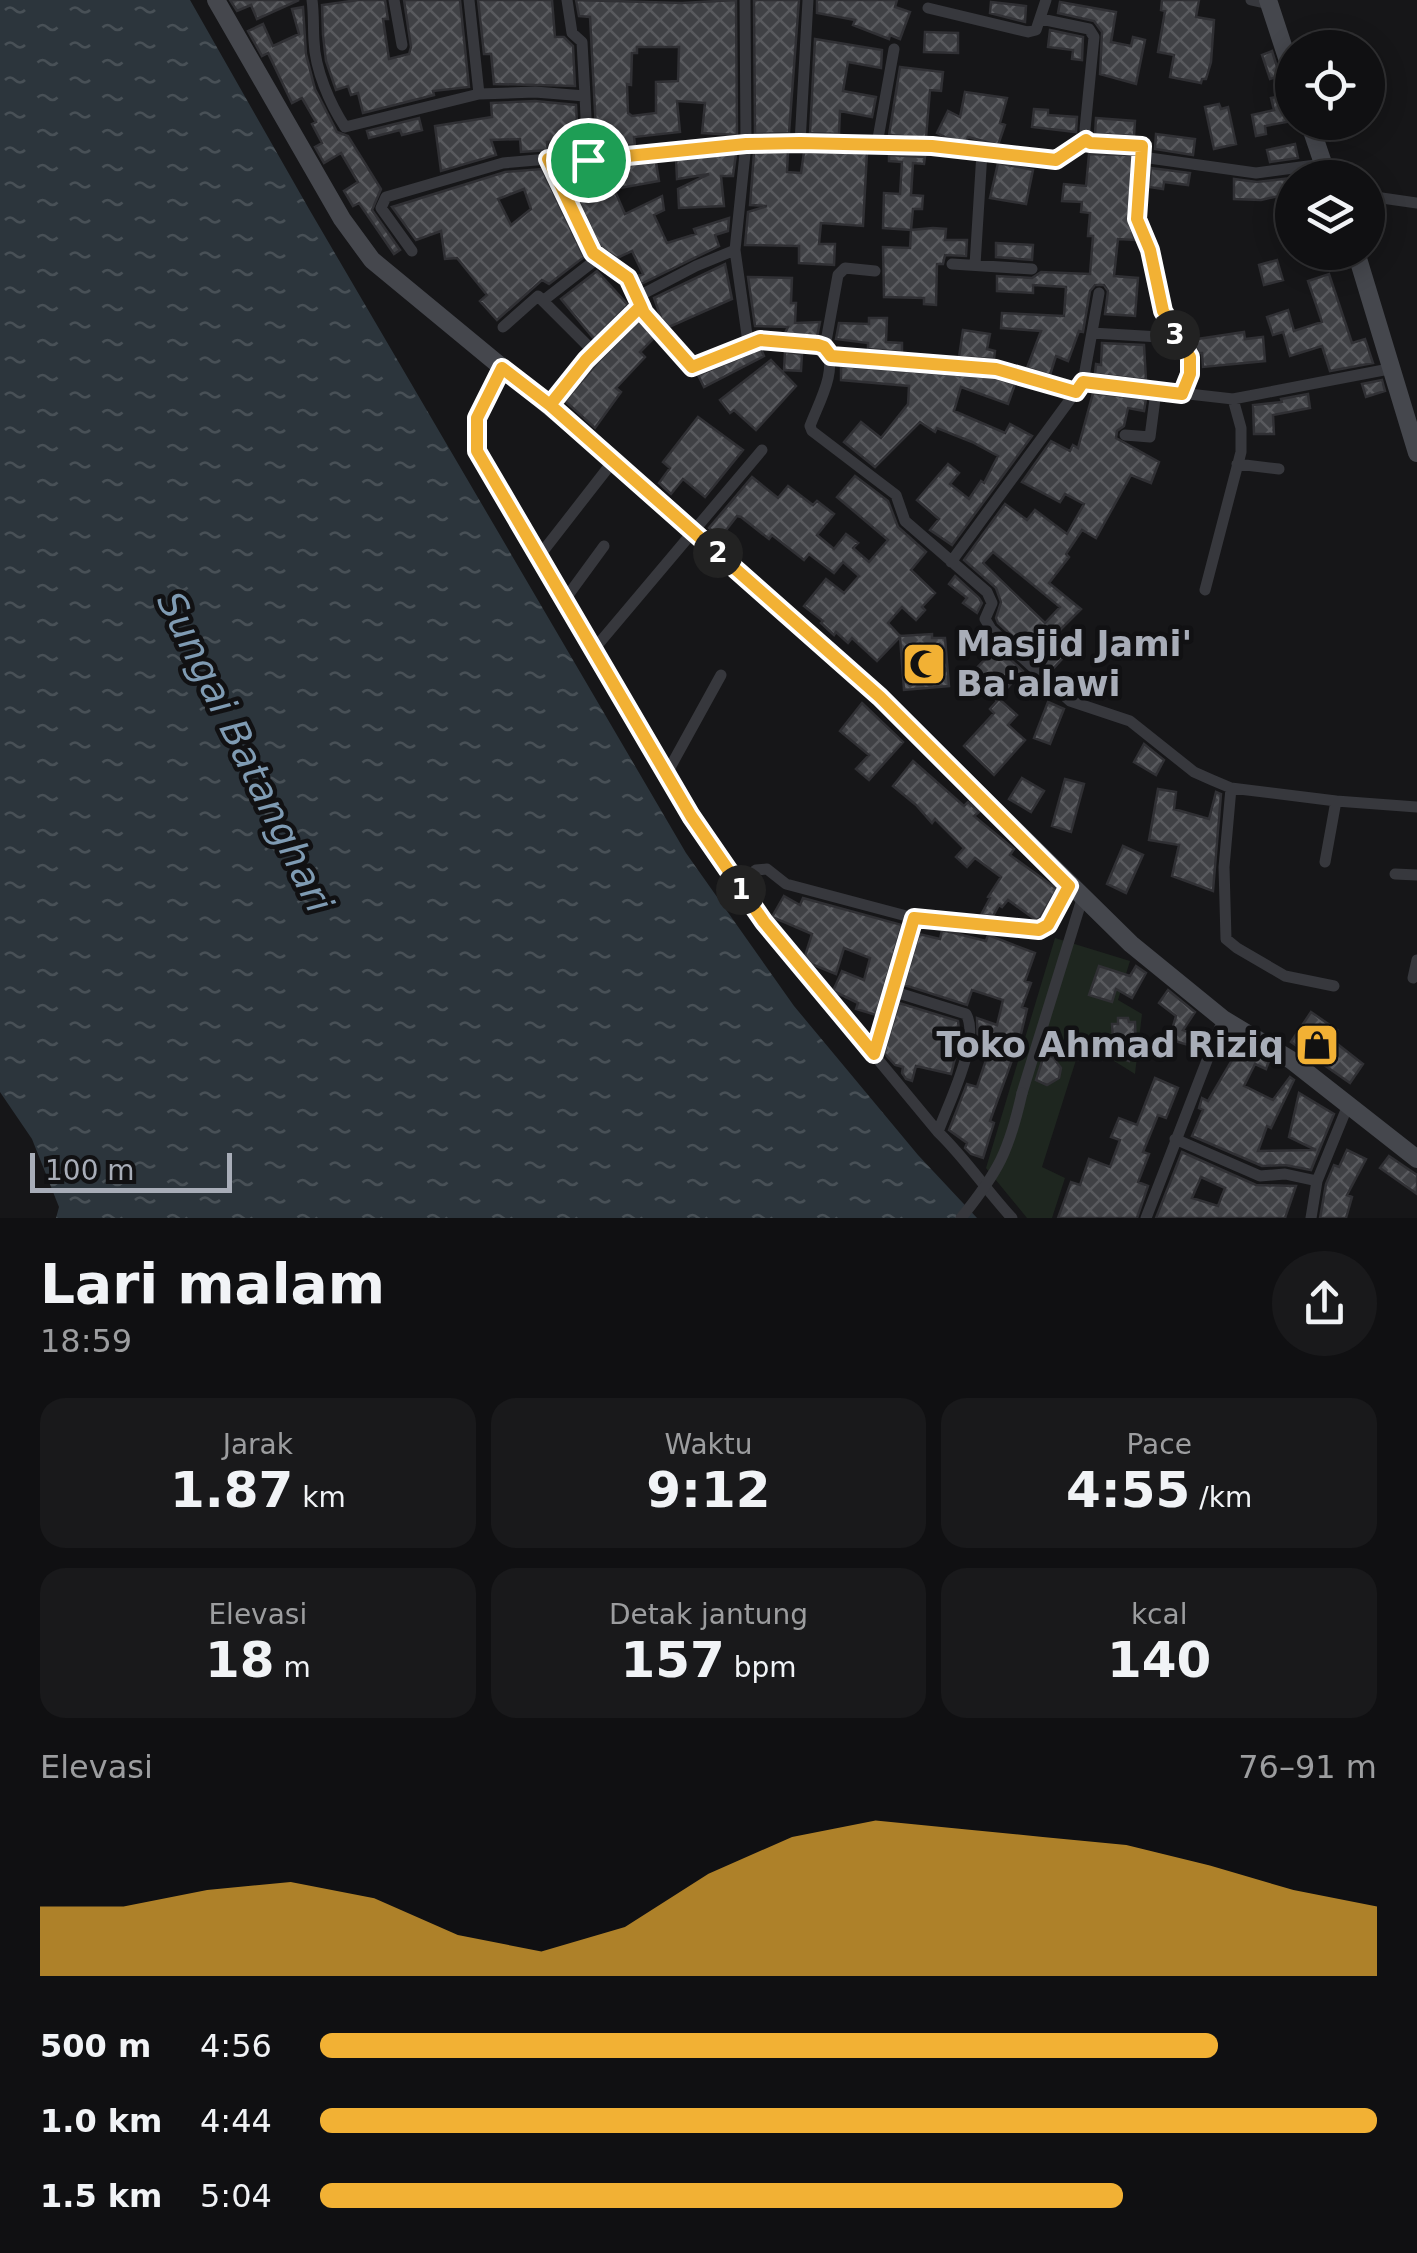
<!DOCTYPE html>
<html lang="id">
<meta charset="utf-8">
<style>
body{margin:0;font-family:"DejaVu Sans",sans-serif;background:#19191b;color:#f1f3f6;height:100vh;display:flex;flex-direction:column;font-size:38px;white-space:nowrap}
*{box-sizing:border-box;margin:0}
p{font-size:32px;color:#9c9d9f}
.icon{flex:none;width:55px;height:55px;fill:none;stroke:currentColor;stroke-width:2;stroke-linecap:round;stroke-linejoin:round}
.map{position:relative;height:1218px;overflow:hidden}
.sheet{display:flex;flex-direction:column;background:#101012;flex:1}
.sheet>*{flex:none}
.tools{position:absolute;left:1275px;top:30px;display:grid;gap:20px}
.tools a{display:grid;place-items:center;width:110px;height:110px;border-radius:50%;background:#101012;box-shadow:0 5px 25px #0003,0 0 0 2px #303032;font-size:50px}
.scale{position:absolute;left:30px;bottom:25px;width:202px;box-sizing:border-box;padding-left:10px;border:5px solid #a8adb8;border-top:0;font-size:28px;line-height:35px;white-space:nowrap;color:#a8adb8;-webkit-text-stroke:8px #111113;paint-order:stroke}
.pin{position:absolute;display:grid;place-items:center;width:85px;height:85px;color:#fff;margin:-42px;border:5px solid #fff;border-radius:50%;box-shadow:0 2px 10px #0007}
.km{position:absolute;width:50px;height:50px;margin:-25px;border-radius:50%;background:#222;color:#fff;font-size:28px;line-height:50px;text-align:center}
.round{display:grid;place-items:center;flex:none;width:105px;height:105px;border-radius:52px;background:#19191b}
.summary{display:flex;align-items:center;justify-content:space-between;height:170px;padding:0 40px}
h1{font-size:55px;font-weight:700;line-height:75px}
.stats{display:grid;grid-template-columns:repeat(3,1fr);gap:15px;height:170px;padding:10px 40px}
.stats div{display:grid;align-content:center;border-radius:25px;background:#19191b;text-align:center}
.stats b{font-size:50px;font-weight:700}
.stats small{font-size:28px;font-weight:400}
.stats p{font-size:28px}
.chart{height:280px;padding:20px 40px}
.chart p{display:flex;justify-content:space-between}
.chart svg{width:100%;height:180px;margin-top:10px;fill:#f2b134;opacity:.7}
ul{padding:0 40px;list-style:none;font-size:32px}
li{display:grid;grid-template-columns:160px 120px 1fr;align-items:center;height:75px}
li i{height:25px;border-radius:12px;background:#f2b134}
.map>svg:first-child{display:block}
</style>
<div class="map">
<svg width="1417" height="1218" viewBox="0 0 1417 1218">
<defs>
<pattern id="water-ripples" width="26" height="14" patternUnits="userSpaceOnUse" patternTransform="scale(2.5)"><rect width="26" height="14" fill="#2c353c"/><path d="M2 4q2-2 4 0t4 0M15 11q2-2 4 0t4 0" fill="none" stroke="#485056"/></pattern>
<pattern id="building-cross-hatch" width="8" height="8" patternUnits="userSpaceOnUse" patternTransform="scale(2.5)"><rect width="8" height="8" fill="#404145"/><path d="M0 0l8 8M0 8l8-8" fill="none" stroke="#595a5e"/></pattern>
</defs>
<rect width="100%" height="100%" fill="#161618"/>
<path fill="#1e261f" d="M1055,938l75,23 -12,39 24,14 -7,60 -53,-33 -40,126 23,11 -13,40h-25l-41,-50z"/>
<path fill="url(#water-ripples)" d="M0,0h190l119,209 377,644 108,153 124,149 59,63h-921l3,-11 -27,-68 -32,-47z"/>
<path fill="url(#building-cross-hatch)" stroke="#303034" stroke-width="2.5" fill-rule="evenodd" d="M230,0h69l-42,19 -6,-14 -14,6z
M358,0h27l3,19h-5l6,40 20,-5 2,-7 -7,-47h56l9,87 -36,4 1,4 -71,18 -5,-20 -7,2 -3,-9 -12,4 -10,-29 -3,-26 -1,-30z
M478,0h74l3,37h9l9,9 2,40 -81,-2 -3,-30h-7z
M576,0l106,3 54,-3 1,135 -35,-2 3,-30 -28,-2 3,31 -46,5 1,8 -38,4 -7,-132 -11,-1zM637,47h42l-1,34 -22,1v31l-24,3 -4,-3 -1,-29 4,1 1,-32h5z
M754,0h45l-10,133 -34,1z
M817,0h80l-2,7 15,5 -10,27 -10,-4 -1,4 -36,-14 2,-5 -38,-7z
M1162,0h37l-3,17 18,3 -3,42 -5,17h-4l-1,4 -31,-6 4,-22 -16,-3 7,-41 -4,-1z
M991,2l35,4 -1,16 -35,-9z
M1060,2l56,10 -5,30 20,4 2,-9 12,3 -9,44 -36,-10 2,-42 -8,-11 -36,-8z
M303,7l3,47 9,35 22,43 11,4 33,53 -9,21 28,40 -6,4 -35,-51 -6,3 -9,-15 14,-9 -17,-29 -17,10 -9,-16 7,-4 -10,-19 4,-2 -14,-24 -10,5 -24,-50 -6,3 -14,-25 15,-7 10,22 26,-12 -7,-25z
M1050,30l33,7 -1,23 -10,-1 1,-9 -25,-3z
M925,32l33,1v20l-34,-1z
M815,39l67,11 -1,18 -33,-6 -5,29 33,6 -4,20 -32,-6 -1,23 -29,-1z
M1272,51l8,25 -10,3 -8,-24z
M900,67l43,5 -2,19 -11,-1 -4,48 -37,-3z
M965,92l42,6 -7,25 5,2 -7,20 -30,-8 -2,5 -15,-2 -14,-7 11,-22 12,6z
M1289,94l3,27 -27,5 1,8 -10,2 -4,-21 22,-5 -3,-12z
M535,101l41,4 2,35 -31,2 1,8 -27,2 -1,-13 -29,1 5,15 -55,16 -6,-45 57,-9 -1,-14z
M1219,104l2,5 7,-2 8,37 -22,5 -9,-42z
M1034,109l14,1v5l29,2 -1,15 -44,-5z
M419,118l3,12 -20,5 -2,-5 -31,8 -2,-7z
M1096,118l39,3 -1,15 -39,-2z
M1156,134l39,5 -2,16 -38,-6z
M1295,144l3,14 -28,4 -3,-12z
M788,152l-1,20 14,1 3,-21 63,1 -4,73 -42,-3 -2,21h16l-1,21 -35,-2v-17l-54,-1 3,-33 19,-6 -17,-1 4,-52z
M736,154l-3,22h-12l3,30 -45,2 -1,-19 31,-15 -32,5 -1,-20z
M1089,154l44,1 -5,63 7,22 -17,-1 -4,37 24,2 -3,38 -30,-2 3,-23 -4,-6h-9l-5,6 -7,41 -4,-1 -11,30 -12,-5 -6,19 -23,-7 14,-37 -40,-3 1,-15 62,3 2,-29 -33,-2v8l-36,-2v-15l35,2 9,-6 49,2 3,-38h-5l2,-23 -9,-1 1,-10 -20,-1 2,-17 22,2z
M889,155l36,2 -1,7 -11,-1 -2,32 12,1 -1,13h-9l-2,21 -28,-2 1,-35 16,1 2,-32 -13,-1z
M656,162l3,19 -45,8 11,25 37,-18 2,14 -10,5 13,28 29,-9 -2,-5 35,-11 -1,13 -13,4 4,11 -78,38 -3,-8 5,-2 -11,-23 -15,7 -17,-11 -33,-70 30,-9z
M998,163l35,7 -7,34 -36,-6z
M1151,168l39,5 -2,12 -24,-3 -1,7 -14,-2z
M542,169l42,88 -35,27 -7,-4 -45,40 -17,-19 7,-6 -30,-37 -12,1 -4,-28 -25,9 -24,-33 113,-35zM524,189l7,20 -20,16 -13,-26z
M1292,178v15l-31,7 -27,-1v-20l23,3z
M933,228l13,1 -1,11h22l-1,16 -21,-1 -2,9h-6l-1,41 -12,-1v-6l-40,-1 -1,-50 27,1 1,-18z
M996,243l37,2 -1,15 -36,-3z
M1277,260l6,20 -19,5 -5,-20z
M725,264l7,35 -63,28 -8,-9 -7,-20z
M597,271l31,34 -34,34 -33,-40z
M1329,274l23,69 13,-4 8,24 -43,8 -8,-25 -32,10 -7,-24 -10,3 -6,-18 21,-7 6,21 28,-9 -14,-41z
M748,277l44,1 -1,25h5l-1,20 25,-1 -3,15 -32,-4 3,-6 -33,-1z
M869,318h18l-1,24 16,1v9l-34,-3v-6l-32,-4 3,-16 30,1z
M639,321l15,17 -14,14 5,5 -29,31 5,4 -26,36 -30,-27 34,-40z
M963,330l27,4 -3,15 8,2 -1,8 -35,-2z
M1244,332l1,7 18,-2 2,24 -62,6 -1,-14h-3l-8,-13z
M1102,343l42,2 2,35 -51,-6 1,-10 5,1z
M761,349l3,7 -60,31 -6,-12z
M785,352l17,2 -1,17 -17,-1z
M771,360l25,26 -40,44 -22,-20 -4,3 -10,-13z
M841,366l154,12 20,6 -7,20 -47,-17 -7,24 51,22 5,-9 22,12 -80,109 -22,-15 9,-11 -22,-19 31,-36 11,9 -9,11 19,15 12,-18 3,2 14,-27 -26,-14 -35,-14 -2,4 -15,-10 -45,45 -31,-25 17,-20 20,16 27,-34 1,-18 -68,-6z
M1382,380l3,11 -19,6 -4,-13z
M1093,393l53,6 -2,12 -16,-3 -4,18 -7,5 -1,7 43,24 -8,21 -20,-8 -35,63 -14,-8 -16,24 3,3 -20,26 32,26 -25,25 16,14 -21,23 -53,-48 -2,-5 5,-16 -5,-14 -32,-28 41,-56 22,16 8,-10 32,24 17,-30 -19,-10 -5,8 -38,-20 29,-41 19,10 3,-6 5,3zM993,552l67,55 -15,16 -62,-60z
M1308,394l2,14 -37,7 1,19h-20l-1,-29 29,-3 -1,-3z
M698,417l45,33 -38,47 -22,-18 -12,15 -12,-11 11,-15 -7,-6z
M855,476l33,25 10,26 28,25 -15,18 24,23 -13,14 3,3 -9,10 -14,-13 -14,16 12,13 32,-2v4h13l4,48 -45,4 -4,-53 -23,24 -25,-23 -4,5 -12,-11 -2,3 -13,-12 2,-2 -19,-15 22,-27 18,14 15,-17 -16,-14 -9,11 -25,-19 -5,6 -32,-25 -3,4 -28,-22 -4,-1 -17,22 -11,-10 43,-51 26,21 10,-12 25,19 4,-4 17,13 -17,21 17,14 12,-15 12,9 -5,5 16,14 19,-22 -51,-43z
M955,576l24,22 3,5 -5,10 -14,-10 4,-5 -18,-14z
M997,647l26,24 -27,29 -27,-24z
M999,699l18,16 -9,10 17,15 -31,35 -30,-29 30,-33 -4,-4z
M1048,702l16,7 -14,35 -16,-6z
M862,703l41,39 -34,38 -13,-11 13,-14 -29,-24z
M1144,744l20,16 -8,15 -22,-13z
M913,761l51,45 4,-4 11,10 -5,4 40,33 -4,6 47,34 -17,29 -4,2 -28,-20 -6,7 -3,-2 -6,11 -12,-1 9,-17 -2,-1 13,-20 -26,-19 -8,9 -11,-10 8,-9 -29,-29 -3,4 -16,-18 -23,-19z
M1022,778l22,13 -13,21 -22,-13z
M1065,779l19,5 -13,48 -19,-6z
M1158,789l18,3 -2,17 35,10 7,-27 5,2 -8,97 -41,-15 7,-31 -30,-5z
M1123,846l20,9 -17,38 -19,-9z
M784,896l16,9 3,-7 99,27 -26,90 -20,-6 2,-6 -25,-12 9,-20 22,9 6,-22 -26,-10 -8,26 -25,-10 -6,-8 7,-22 -40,-17z
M942,930l44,11 2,-6 47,18 -10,28 6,2 -9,24 5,2 -7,29 -30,83 4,2 -11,35 -12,-4 -6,-6 2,-5 -18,-13 18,-46 10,3 12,-36 -11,-4 -1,-29 20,7 6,-25 -31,-10 -5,15 -63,-20 15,-51 21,5z
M1099,966l31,10 6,-10 10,7 -14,25 -16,-9 -4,13 -23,-7z
M1168,990l27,22 -12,18 15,5 -3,12 -20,-6 -9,9 10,-34 -17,-13z
M899,1003l59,18 2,18 -9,35 -35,-8 -4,15 -6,-2 -4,-6 1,-6 -8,-2 -11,-12z
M1311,1012l26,18 -6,9 32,25 -13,19 -59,-41z
M1118,1018h10l1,4h6l1,25 -7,14 -15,-7 -2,-30h6z
M1227,1040l42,21 -3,8 -11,-5 -11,22 29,14 17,-23 4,3 -23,48 -4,-2 -9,25 58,-1 -27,-13 10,-44 35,21 -23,56 -26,-5 -23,1 -70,-30 11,-26 -4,-2 3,-10 6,3 27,-46 -12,-6z
M1044,1055l9,2 8,11 -2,10 -12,7 -11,-5z
M1155,1078l23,10 -12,30 -8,-3 -15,37 6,2 -11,28 10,4 -11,32h-79l13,-36 9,3 9,-26 21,8 10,-27 -9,-3 8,-19 18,7z
M1347,1150l19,9 -19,36 5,2 -6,21h-26l6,-34 8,-19 5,2z
M1182,1152l74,33 40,1 -11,32h-129zM1201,1177l24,11 -7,18 -26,-8z
M1389,1156l28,19v19l-37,-26z"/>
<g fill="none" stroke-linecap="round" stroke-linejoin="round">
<path stroke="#37383d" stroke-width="11" d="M312,0c2,14 1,27 2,41 1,29 16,63 31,86l134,-33 -10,-94
M394,0l8,45
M1251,0l18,4
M928,8l100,24 8,-2 10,-30
M1041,19l48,10 5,8 -9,92 1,11 4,3 52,3v11l114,16 67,-9
M479,94l56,-2 50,4 -3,-54 -10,-9 -5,-33
M585,96l3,63h-40l45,94 35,24 16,36 48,54 56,-25 -13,-92 11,-106 -1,-144
M800,143l8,-143
M877,144l17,-95
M1142,157l-5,62 13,31 13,61 27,46v16l-8,21
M588,159c53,-4 107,-13 161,-15 105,-5 203,5 308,16l29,-20
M1368,196l49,7
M412,251l-31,-43 5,-11 117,-34 45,-4
M952,264l80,5
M975,265l7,-113
M637,297l59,-31 39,-16
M544,300l54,-42
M503,327l35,-31 56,56
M1092,333l85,5
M748,342l12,-3 65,8c14,22 -7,57 -15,79l2,5 84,64 9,26 82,71 5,11 -7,16 6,10 79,72 60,20 64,51 18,8 19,8 105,13 81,6
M825,347l13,-72 7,-7 30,3
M831,356l166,13 79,23
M501,367c-13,28 -29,52 -24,84l214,366 45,67 28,38 174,210c28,27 48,58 74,86
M1083,382l150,17 156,-30
M550,405l36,-45 55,-54
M1125,435l25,2 6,-46
M1237,464l42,5
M540,555l74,-95
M951,562l132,-180 16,-89
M1205,590l36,-138v-24l-8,-29
M566,598l38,-52
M595,648l167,-198
M667,773l54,-98
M1231,788l-7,79 2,72 11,9 48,28 49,10
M1325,862l11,-61
M1395,874l22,1
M736,884l20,-14 11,-1 19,15 128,34 125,12 8,-5 22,-39
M1413,978l4,-18
M892,991l74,23c15,26 -18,90 -28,118
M874,1054l40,-136
M1022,1093l60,-194
M1175,1139l85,37 25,-2 32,7
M1146,1218l77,-199
M1311,1218l6,-37 31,-76"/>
<path stroke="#45474d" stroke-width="18" d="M216,0l126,219 30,41 242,200 266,237 251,247 92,75 68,41 126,99
M1268,0l24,73
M1309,122l19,56
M1356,252l61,201"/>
<path stroke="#37383d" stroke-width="11" d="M961,1218c38,-47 48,-67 61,-125"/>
</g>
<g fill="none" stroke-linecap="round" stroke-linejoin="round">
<defs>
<path id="route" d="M588,160l-40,-1 45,94 35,25 13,28 -49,48 -6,6 -36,45 -48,-37 -25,50v33l214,365 73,106 110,132 40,-136 125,12 9,-5 21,-39 -189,-189 -330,-292 36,-45 55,-54 3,7 48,54 68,-27 58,5 6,2 7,9 165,13 80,23 7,-10 99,12 8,-20v-17l-27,-46 -13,-61 -13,-31 5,-73 -52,-3 -4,-3 -30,20 -124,-14 -132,-3 -54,1 -158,16"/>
</defs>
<use href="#route" stroke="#fff" stroke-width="20"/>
<use href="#route" stroke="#f2b134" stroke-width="12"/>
</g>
<defs>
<symbol id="mosque-square" viewBox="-11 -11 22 22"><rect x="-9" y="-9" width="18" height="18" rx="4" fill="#f2b134" stroke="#111113"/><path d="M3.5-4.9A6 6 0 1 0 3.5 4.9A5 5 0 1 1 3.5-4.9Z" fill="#111"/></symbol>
<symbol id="shop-square" viewBox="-11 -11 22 22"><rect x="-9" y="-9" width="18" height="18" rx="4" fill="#f2b134" stroke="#111113"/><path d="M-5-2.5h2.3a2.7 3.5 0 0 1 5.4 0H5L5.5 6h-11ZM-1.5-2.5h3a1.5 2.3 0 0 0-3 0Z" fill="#111"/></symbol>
</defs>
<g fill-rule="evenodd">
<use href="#mosque-square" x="899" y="639" width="50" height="50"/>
<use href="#shop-square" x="1292" y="1020" width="50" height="50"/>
</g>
<g text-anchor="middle" stroke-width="9" stroke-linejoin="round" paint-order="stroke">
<g font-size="35" font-weight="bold" fill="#a8adb8" stroke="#111113" text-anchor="start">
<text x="956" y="656">Masjid Jami'<tspan x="956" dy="40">Ba'alawi</tspan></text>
<text x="1284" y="1057" text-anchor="end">Toko Ahmad Riziq</text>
</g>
<g font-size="38" font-style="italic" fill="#7f9bb3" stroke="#111113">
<text transform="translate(245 752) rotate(64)" y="13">Sungai Batanghari</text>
</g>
</g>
</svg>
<div class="tools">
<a><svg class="icon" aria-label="locate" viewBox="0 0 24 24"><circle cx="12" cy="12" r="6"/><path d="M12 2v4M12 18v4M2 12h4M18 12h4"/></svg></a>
<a><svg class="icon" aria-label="layers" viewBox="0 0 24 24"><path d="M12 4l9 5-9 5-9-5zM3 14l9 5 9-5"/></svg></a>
</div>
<div class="scale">100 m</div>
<div class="pin" style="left:588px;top:160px;background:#1e9e55"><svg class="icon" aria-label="arrive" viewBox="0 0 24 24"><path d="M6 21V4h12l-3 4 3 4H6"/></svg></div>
<b class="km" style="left:741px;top:890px">1</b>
<b class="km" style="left:718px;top:553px">2</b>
<b class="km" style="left:1175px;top:335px">3</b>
</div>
<section class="sheet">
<div class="summary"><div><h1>Lari malam</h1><p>18:59</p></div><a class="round"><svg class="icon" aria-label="share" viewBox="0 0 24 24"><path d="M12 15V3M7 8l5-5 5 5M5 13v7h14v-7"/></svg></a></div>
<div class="stats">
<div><p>Jarak</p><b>1.87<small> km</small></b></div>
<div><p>Waktu</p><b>9:12</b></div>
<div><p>Pace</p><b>4:55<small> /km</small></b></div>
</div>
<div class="stats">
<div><p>Elevasi</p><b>18<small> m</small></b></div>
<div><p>Detak jantung</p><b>157<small> bpm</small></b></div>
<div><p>kcal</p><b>140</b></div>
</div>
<div class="chart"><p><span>Elevasi</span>76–91 m</p>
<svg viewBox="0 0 160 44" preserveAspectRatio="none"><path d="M0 44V27L10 27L20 23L30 21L40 25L50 34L60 38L70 32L80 19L90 10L100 6L110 8L120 10L130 12L140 17L150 23L160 27V44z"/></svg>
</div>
<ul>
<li><b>500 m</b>4:56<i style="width:85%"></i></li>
<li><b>1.0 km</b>4:44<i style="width:100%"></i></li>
<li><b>1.5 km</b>5:04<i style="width:76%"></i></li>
</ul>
</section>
